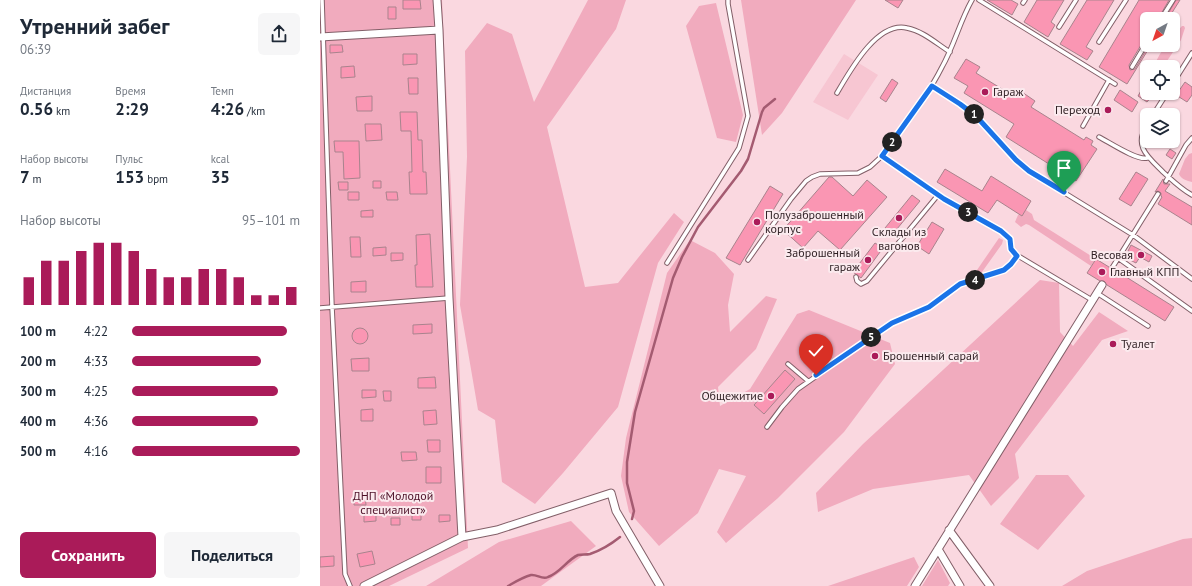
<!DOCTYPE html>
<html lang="ru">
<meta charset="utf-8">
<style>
body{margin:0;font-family:"PT Sans",sans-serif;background:#f6f6f7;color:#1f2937;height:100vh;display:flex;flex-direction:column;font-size:15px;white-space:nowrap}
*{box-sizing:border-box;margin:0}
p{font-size:13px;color:#747a83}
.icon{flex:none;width:22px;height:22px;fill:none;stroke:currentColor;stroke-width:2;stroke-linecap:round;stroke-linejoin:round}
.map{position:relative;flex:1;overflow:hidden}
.side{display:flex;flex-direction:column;background:#fff;width:320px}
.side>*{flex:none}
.needle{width:26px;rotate:220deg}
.buttons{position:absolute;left:820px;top:12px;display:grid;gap:8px}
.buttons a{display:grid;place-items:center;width:40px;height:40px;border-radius:6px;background:#fff;box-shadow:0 1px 3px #0004;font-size:20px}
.pin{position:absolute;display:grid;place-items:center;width:34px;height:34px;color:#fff;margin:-41px -17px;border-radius:50% 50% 50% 0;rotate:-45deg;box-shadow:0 0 4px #0007}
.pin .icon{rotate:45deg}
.km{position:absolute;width:20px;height:20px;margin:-10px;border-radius:50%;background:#222;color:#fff;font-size:11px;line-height:20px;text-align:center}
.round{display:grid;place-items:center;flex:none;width:42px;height:42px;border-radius:6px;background:#f6f6f7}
.headline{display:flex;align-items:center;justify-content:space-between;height:68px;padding:0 20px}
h1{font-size:22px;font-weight:800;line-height:30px}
.metrics{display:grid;grid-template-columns:repeat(3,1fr);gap:6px;height:68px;padding:4px 20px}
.metrics div{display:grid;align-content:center}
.metrics b{font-size:17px;font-weight:800}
.metrics small{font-size:11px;font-weight:400}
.metrics p{font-size:11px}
.chart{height:112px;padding:8px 20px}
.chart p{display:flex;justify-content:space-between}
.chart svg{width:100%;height:72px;margin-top:4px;stroke:#aa1b59;stroke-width:6}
.primary-button{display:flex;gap:8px;margin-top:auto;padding:8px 20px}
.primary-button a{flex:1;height:46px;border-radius:6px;background:#aa1b59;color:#fff;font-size:16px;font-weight:800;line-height:46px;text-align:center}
.primary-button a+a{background:#f6f6f7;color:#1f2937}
ul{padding:0 20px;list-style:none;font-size:13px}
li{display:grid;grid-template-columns:64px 48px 1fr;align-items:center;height:30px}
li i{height:10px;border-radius:5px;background:#aa1b59}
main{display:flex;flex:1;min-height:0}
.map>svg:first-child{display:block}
</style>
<main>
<section class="side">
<div class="headline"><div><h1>Утренний забег</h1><p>06:39</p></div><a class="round"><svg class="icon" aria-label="share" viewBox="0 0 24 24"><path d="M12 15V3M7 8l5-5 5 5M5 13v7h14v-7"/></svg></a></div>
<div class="metrics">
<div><p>Дистанция</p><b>0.56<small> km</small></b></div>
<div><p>Время</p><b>2:29</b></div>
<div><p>Темп</p><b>4:26<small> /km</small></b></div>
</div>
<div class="metrics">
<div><p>Набор высоты</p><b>7<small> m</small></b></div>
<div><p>Пульс</p><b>153<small> bpm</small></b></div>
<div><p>kcal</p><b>35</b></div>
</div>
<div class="chart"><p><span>Набор высоты</span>95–101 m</p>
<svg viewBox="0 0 160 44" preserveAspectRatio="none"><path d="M5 44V27M15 44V17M25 44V17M35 44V11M45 44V6M55 44V6M65 44V11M75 44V22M85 44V27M95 44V27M105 44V22M115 44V22M125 44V27M135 44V38M145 44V38M155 44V33"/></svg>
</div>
<ul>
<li><b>100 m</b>4:22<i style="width:92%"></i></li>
<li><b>200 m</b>4:33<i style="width:77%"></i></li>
<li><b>300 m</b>4:25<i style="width:87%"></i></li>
<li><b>400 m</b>4:36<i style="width:75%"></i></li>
<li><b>500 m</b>4:16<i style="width:100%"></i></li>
</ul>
<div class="primary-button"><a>Сохранить</a><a>Поделиться</a></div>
</section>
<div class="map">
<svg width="872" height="586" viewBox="0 0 872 586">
<rect width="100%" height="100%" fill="#fad8e0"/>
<path fill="#f7c6d2" d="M524,54l34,21 -30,45 -35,-18z"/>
<path fill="#f1abbe" d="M0,0h122l26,548 -79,38h-69z
M268,0h38l-10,29 -69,98 38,160 33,-4 56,-70 10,9 -26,41 -40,144 -55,66 -28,31 -33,-22 -7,-62 -17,-10 -18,-105 7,-148 -2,-106 22,-28 25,11 22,68z
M421,0h115l-74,113 -20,22z
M396,3l27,112 -7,27 -19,-4 -31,-112 13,-20z
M862,26h2l1,2 -4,12 -18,27h-10l7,-13 6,-9h7v-9z
M872,153v29c-5,-1 -11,-3 -13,-8l6,-15 4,-5z
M706,210l6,4 2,6 62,39 -5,7 -62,-41 -3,-1 -5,3 -6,-5 3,-7z
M679,238l4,2 -1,4 -20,28 -3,1 -2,-3z
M370,240l25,13 19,21 -6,31 2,27 36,-36 11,3 -21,50 -38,38 2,19 30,-17 47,-75 12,-4 81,33 5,21 -51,68 -66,66 -52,45 -9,-11 29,-56 -27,-7 -21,44 -39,33 -30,-34 -8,-36 5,-38 41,-165z
M720,280l19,3 1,49 13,14 26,-34 29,19 -26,9 -87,114 4,24 -28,28 -22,-31 -96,14 -55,23 -2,-19 47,-49z
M716,475h32l17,21 -47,54 -38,-26z
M251,521l25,25 -55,40h-115l73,-44z
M872,538v48h-130l25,-15 96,-32z
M594,557l5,10 -12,19h-79z
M618,560l12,23 -2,3h-26z"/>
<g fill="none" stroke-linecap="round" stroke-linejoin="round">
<path stroke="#a45b71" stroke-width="2.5" d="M312,519l2,-8 -7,-28v-21l8,-50 38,-134 9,-21 16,-30 43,-56 7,-12 14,-47 2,-4 11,-9
M188,586c7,-4 15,-9 23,-11 6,-1 11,5 17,2 12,-4 19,-17 30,-22 4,-1 8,0 12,-1 12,-4 20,-9 30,-17"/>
</g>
<path fill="#fa96b3" stroke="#a9838d" d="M83,0h17l1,9h-18z
M565,0h18l-5,8z
M667,0h24l7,4 -6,11z
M717,0h27l-13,22 4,3 -7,12 -24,-15z
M767,0h27l-28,47 7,4 -6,9 -27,-16z
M819,0h30l-11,19h-11v16l-18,30 1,5 5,-1 14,-24h2l-24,39 -28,-17z
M856,0h4l-12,19h-3z
M68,7h8v12h-8z
M10,45h12l1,7 -13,1z
M83,54h14v10l-14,1z
M646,59l14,8 -4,6 39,24 4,-7 16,11 -4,6 53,33 2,-3 7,4 -2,4 6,4 -21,32 -70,-44 8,-13 -50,-31 4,-7 -14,-8z
M34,66l1,11 -14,1v-11z
M88,78h10v16h-9z
M572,79l6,4 -12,19 -6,-4z
M865,82l7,5v8l-5,7 -11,-7z
M822,89l10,7 -5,6 -9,-6z
M800,90l18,12 -6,10 -18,-12z
M52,96v15h-15l-1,-14z
M80,112h17l1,28h4l1,32h3l1,22h-17l-1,-22h3l-1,-41h-10z
M45,124h16l1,16 -16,1z
M14,141h25l1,37 -16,1 -1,-27h-8z
M850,149l6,4 -4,6 -6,-4z
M625,169l37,22 9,-15 40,25 -9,15 -25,-16 -9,13 -51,-31z
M816,172l12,7 -17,27 -12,-7z
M509,177h3l21,19 14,-16 20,17 -47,53 -22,-19 -15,17 -20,-18z
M843,179l1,5h6l-5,7 27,16v18l-34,-21 4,-7 -1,-1v-3l-3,-2 -3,1z
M53,181h8v7h-8z
M18,182h10v8h-9z
M450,186l13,8 -43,71 -14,-7z
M28,192h11v8h-11z
M66,192h11l1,8h-11z
M592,195l8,6 -28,34 -7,-7z
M53,210v7h-12v-6z
M612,222l12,7 -15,25 -12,-8z
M110,234l3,53h-17l-1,-22h2l-1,-30z
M30,237h10l1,20h-10z
M555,243l8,5 -22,30 -8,-6z
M811,245l21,11 -3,6 -9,-5 -4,6 -6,-3 3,-7 -5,-2z
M66,247v8l-13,1v-8z
M71,253h12v7l-12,1z
M776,259l13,8 2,4 4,-1 59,37 -9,14 -58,-36 -3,-4h-4l-13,-8z
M46,281v11h-15v-10z
M112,324v9l-19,1v-9z
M32 336a8 8 0 1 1 16 0a8 8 0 1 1-16 0Z
M49,358v13h-17l-1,-12z
M465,370l10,9 -31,35 -10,-9z
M115,377l1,11h-18v-10z
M42,390h14v7l-14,1z
M63,391h8v10h-7z
M53,409v12h-12v-11z
M116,410l1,14 -13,1 -1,-14z
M107,440h13v12h-12z
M81,452h15l1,8 -15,1z
M106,467h15v16h-15z
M34,495h11l1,10h-12z
M101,512v8h-9v-7z
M44,513h12v8l-12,1z
M119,515h11v6l-11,1z
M71,518h9v7h-9z
M52,551l3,13 -15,3 -3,-13z
M14,556v10l-14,1v-10z"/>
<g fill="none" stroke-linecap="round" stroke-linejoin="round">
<defs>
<path id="lane" d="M2,0l10,307 13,267 5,12
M659,0l136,84
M703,3l2,-3
M841,19l12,-19
M739,27l17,-27
M779,42l27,-42
M812,67l15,-25
M853,83l19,-30
M611,86c15,9 31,18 44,29 19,18 34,40 54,56l104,64 59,44
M517,93c13,-22 40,-72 70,-65 16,3 30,16 43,24
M833,115l14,-22
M827,125c-14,21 1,32 16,47 9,8 18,17 29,23
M763,126l26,-46
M779,137c10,5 38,24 48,21
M562,156c20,-29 44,-57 60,-89 12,-21 18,-46 30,-67
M846,181l20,-36 6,-7
M798,258l74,53
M428,260l43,-61 15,-18 6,-4 8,-3 38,-1 12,-6 12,-11 62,43 57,32 9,8 1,10 4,5 77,46
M347,263l72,-115 9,-32 -20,-112v-4
M792,268l46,-74
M536,277l1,4 4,3 6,-3 71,-86
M777,293l51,33
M0,308l129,-10
M468,364l20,17
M447,427l15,-20 16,-18 94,-66 37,-16 31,-23 19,-5 25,-9 7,-6 6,-8"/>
<path id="street" d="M119,30l10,268 13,239
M0,37l119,-7 -2,-30
M629,530l41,56
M618,549l22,37
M44,586l98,-49 35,-7 114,-37 5,18 44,75
M595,586l187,-301"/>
</defs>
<use href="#lane" stroke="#825f68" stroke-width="5.5"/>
<use href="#street" stroke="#825f68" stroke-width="9"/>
<use href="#lane" stroke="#fff" stroke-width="3.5"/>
<use href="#street" stroke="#fff" stroke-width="7"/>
</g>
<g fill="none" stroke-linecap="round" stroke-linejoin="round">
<defs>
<path id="route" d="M496,375l76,-52 37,-16 31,-23 44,-14 7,-6 6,-8 -6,-7 -1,-10 -9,-8 -57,-32 -62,-43 50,-70 28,18 16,12 40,44 13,11 35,21"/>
</defs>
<use href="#route" stroke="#fff" stroke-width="8"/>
<use href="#route" stroke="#1a73e8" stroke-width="5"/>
</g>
<g fill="#aa1b59" stroke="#fbeaee" stroke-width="1.5">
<circle cx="665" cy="92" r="4"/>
<circle cx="788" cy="110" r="4"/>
<circle cx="579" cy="218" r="4"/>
<circle cx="437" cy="222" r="4"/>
<circle cx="821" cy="255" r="4"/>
<circle cx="548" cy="260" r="4"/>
<circle cx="782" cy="272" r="4"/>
<circle cx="793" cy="344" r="4"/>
<circle cx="555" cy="356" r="4"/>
<circle cx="451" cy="396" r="4"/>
</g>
<g text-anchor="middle" stroke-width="4" stroke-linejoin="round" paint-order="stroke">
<g font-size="12" fill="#2e1f23" stroke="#fbeaee" text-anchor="start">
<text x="673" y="96">Гараж</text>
<text x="780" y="114" text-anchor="end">Переход</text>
<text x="445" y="219">Полузаброшенный<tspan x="445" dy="14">корпус</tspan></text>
<text x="579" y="236" text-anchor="middle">Склады из<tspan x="579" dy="14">вагонов</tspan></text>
<text x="540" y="257" text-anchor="end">Заброшенный<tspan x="540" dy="14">гараж</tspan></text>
<text x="813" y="259" text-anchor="end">Весовая</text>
<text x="790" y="276">Главный КПП</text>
<text x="801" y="348">Туалет</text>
<text x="563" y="360">Брошенный сарай</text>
<text x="443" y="400" text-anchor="end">Общежитие</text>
</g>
<g font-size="12" fill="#4c1027" stroke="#fbeaee">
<text x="73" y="500">ДНП «Молодой<tspan x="73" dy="14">специалист»</tspan></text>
</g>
</g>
</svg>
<div class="buttons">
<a><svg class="needle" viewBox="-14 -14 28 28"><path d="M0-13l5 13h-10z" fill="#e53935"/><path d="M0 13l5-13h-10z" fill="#747a83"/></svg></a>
<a><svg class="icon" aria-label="locate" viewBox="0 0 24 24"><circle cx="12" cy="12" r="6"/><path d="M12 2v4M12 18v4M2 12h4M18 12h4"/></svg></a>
<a><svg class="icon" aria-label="layers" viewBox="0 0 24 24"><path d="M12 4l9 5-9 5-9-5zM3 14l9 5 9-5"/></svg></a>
</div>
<div class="pin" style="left:744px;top:192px;background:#1e9e55"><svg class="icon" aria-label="arrive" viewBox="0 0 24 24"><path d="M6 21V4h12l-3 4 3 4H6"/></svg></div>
<div class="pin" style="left:496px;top:375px;background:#d93025"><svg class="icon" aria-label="check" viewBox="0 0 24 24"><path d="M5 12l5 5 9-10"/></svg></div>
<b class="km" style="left:654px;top:114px">1</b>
<b class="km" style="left:572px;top:142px">2</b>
<b class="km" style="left:648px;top:212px">3</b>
<b class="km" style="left:655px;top:280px">4</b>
<b class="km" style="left:551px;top:337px">5</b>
</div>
</main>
